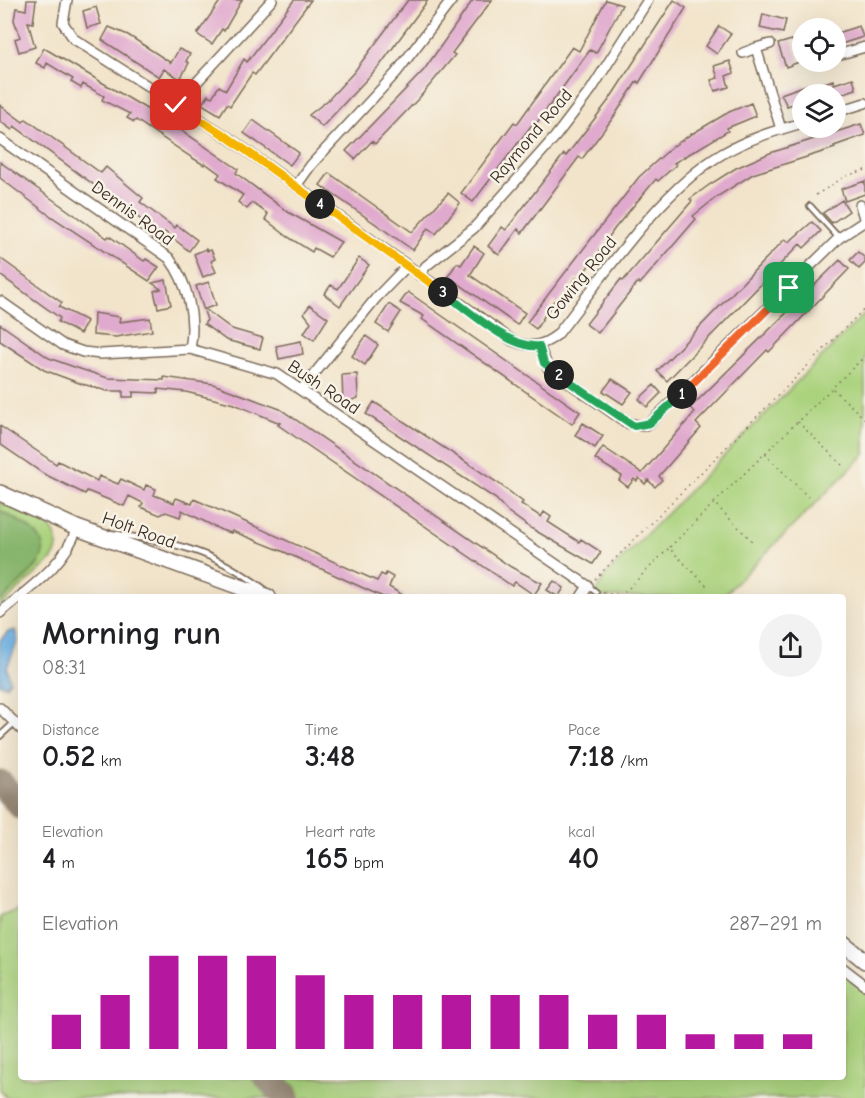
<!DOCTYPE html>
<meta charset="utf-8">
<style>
body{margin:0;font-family:"Comic Neue",sans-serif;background:#f2f2f2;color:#202124;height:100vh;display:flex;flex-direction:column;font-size:22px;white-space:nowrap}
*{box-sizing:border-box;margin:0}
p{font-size:20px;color:#757577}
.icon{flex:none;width:33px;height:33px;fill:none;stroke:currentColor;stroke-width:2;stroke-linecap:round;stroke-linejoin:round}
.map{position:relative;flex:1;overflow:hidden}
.side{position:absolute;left:18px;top:594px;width:828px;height:486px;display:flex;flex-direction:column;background:#fff;border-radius:6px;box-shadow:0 6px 24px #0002}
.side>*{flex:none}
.buttons{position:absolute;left:792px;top:18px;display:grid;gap:12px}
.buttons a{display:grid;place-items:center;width:54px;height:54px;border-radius:50%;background:#fff;box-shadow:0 6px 24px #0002;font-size:30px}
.pin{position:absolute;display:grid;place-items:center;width:51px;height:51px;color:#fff;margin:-26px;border-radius:12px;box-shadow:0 3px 9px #0006}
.km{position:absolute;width:30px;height:30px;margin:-15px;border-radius:50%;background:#222;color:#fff;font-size:16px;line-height:30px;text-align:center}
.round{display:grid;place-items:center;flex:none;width:63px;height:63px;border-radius:32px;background:#f2f2f2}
.headline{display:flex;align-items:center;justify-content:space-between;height:102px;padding:0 24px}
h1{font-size:33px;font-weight:700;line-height:45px}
.metrics{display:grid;grid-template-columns:repeat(3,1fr);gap:9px;height:102px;padding:6px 24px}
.metrics div{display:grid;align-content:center}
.metrics b{font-size:30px;font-weight:700}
.metrics small{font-size:16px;font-weight:400}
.metrics p{font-size:16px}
.chart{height:168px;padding:12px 24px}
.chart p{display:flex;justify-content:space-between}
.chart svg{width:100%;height:108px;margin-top:6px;stroke:#b5179e;stroke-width:6}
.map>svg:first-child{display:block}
</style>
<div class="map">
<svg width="865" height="1098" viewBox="0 0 865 1098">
<rect width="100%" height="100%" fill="#f7f3e8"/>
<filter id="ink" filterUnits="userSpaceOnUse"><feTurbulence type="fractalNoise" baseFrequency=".0167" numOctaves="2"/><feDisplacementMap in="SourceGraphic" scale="12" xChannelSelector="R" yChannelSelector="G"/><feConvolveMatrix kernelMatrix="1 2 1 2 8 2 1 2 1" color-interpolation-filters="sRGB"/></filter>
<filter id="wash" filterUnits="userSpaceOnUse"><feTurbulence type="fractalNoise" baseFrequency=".008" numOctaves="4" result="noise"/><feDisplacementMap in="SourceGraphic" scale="24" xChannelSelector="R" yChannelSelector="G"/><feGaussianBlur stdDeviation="1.35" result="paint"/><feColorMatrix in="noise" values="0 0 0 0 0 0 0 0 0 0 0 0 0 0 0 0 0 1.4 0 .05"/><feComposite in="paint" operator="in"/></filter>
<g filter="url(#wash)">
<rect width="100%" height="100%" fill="#f2e4ca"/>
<path fill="#abd37e" stroke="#737e4e" stroke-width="1.5" d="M865,313v141l-143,143h-129l13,-22z
M0,502l48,23c11,11 12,22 4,34l-52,48v-5l40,-39 -22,-43 -18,-9z
M18,910l3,3v164h230l18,21h-262l-7,-8v-173z
M843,971l22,17v110h-566l-3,-10 -10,-11h557z"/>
<path fill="#88b56d" stroke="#627046" stroke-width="1.5" d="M0,511c72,35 42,50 0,91z"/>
<path fill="#70b2e5" stroke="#566e82" stroke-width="1.5" d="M15,630l3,10 -11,28 3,13 -4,5 -6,-2v-44l8,-8z"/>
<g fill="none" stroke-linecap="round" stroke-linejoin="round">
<path stroke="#968774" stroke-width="27" d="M0,783l21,23
M267,1077l19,21"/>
</g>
<g id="blocks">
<path fill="#e0a9ce" d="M27,0h9l-3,23 -5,-1 7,25 -16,5 -4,-13 5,-2 -6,-17 2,-12 10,2z
M221,0h21l-18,31 -2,-2 -10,15 -15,-10z
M294,0h17l-56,75 -3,-2 -22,33 -3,-2 -7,11 -18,-11 6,-9 4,2 7,-11 7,4 18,-31 3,3z
M408,0h20l-47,64 -59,63 -13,-12 19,-15 26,-28z
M473,0h19l-40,53 3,2 -35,42 -45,47 -3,-3 -17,18 -9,-8 78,-81z
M606,0l16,5 -26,48 -6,-3 -57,78 -2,-2 -58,76 -12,-9 53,-71 3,2 55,-77 7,4z
M674,0l12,8 -47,75 -2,-2 -22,34 -33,44 -3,-2 -57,76 -4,-4 -19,26 -11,-9 14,-19 4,3 58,-76 2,2 43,-56z
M96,7l5,17 -14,4 -4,-17z
M763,14l23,6 -3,13 -23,-5z
M719,26l12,8 -14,20 -11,-8z
M859,26l4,11 -22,7 -4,-11z
M109,27l19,8 43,28 8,-14 11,5 -4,7 3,2 -9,16 -16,-10 -5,8 -57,-37z
M792,40l7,22 -13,5 -8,-23z
M44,48l128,76 66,45 -2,4 52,39 53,30 -11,15 -16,-9 -2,4 -24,-15 -23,-18 3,-5 -16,-11 -5,6 -9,-7 5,-7 -26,-17 3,-4 -15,-11 -1,2 -13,-8 -55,-37 -2,2 -7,-4 3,-4 -28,-14 2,-4 -21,-12 -2,4 -10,-6 2,-3 -26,-16 -2,5 -9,-5z
M730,61l4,12 -8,3 3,11 -14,4 -4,-11 7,-2 -4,-12z
M853,78l3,11 -18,6 -1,-3 -9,2h-26v7l-15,5 -6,-12 25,-9 1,4 26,-9 1,4z
M751,103l5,13 -29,12 1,3 -54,32 2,2 -18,16 -2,-2 -41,49 -36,52 -3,-2 -19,26 -3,-3 -18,28 -9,-7 112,-145 33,-30 18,-12 39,-23z
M0,105l23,17 3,-3 75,54 5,-6 37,31 -3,4 4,3 31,23 2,-3 20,15 -8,11 -24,-19 -3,3 -148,-109 -2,4 -12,-9z
M253,120l46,33 -9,12 -46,-32z
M861,124l4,11 -31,11 1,2 -82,26 -35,22 -25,20 3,3 -56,65 -2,-2 -40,51 -12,-9 35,-45 2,2 69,-80 -2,-2 19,-14 27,-17 34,-15z
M0,162l107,76 2,-2 35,25 2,-2 13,8 -10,14 -100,-66 -49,-37z
M329,173l83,59 36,-39 12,10 -24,31 -8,-6 -15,22 -93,-65z
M865,181v13l-20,7 -4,-12z
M842,200l7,11 -17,12 -9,-10z
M812,222l9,9 -17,17 -4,-4 -133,137 -10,-10 128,-132 4,3z
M474,246l10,7 -14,22 55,38 -8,12 -69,-49 9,-13 4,2z
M206,249l1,2 4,-1 4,9 -4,2 5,11 -13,5 -9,-23z
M858,252l7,6v5l-6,6 -9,-9z
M0,258l62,45 -3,4 28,14 -7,13 -22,-12 2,-4 -60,-43z
M359,258l10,7 -29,41 -16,-12 7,-9 7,4z
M840,260l9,9 -80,83 -2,-2 -71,73 5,5 -42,48 3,4 -7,7 -7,-7 -3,4 -6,-6 -2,3 -3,-2 -6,8 -9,-7 3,-4 -27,-17 8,-12 39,26 53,-61 -5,-4z
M166,280l5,25 -13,3 -4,-17 7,-2 -9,-6z
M209,282l7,23 -11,4 27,20 31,9 -3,11 -34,-9 -22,-16 3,-4 -11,-34z
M408,292l172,120 -8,12 -150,-105 2,-3 -24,-13z
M389,304l12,8 -13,20 -12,-8z
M310,305l18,13 -14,22 -10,-7 7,-11 -7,-9z
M94,313l26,4 -1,5 31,-4 2,13 -36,6 -23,-2z
M0,324l49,34 28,10 31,10 56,2v-3l49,7 67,25 231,158 31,16 -8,12 -19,-13 -3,4 -234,-161 2,-2 -46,-19 -48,-12 -28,-3v4l-25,-1v5h-10v-6h-16l-28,-8 -35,-13 -44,-29z
M366,336l12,9 -13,20 -13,-9z
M301,341l2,13 -24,5 -3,-13z
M357,374l1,24 -15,5 -1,-28z
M612,379l20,13 -9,12 -20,-13z
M654,385l7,8 -14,14 -8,-8z
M374,402l124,81 25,19 -2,2 20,13 3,-5 7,5 -3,5 31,20 2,-3 20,13 -8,12 -64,-37 -22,-16 -11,-12 -130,-85z
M583,423l20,13 -8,12 -20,-13z
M0,426l56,38 2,-3 39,20 2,-5 19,8 3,-5 23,11 2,-5 10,4 -2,6 20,8 2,-5 16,6 2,-5 183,82 4,-7 4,2 1,-3 7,4 -4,10 17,10h-23l-101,-46 -50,-20 -1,2 -10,-3 -39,-20 -2,7 -14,-5 -6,3 -19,-8 2,-4 -14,-7 -5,10 -37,-15 -2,3 -41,-20 -44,-30z
M554,581l10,7 -6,9 -11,-7z"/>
</g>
</g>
<g filter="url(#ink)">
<use href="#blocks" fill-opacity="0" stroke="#7b6b5a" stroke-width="1.5"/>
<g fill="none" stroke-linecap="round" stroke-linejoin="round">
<defs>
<path id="service" d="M810,206l29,32
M110,533c64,10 99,15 153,55
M588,586l8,6
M0,736l14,-13"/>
<path id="minor" d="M67,0l-4,23 11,16 152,97 287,205c18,7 28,6 44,-6 45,-57 103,-145 165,-181 25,-15 53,-23 80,-31
M770,44l-14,4 25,81
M743,53l13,-5
M841,54l24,-7
M176,105l96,-105
M836,112l29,-9
M0,139l169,119c19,25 27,60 21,91
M296,186l15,-21 85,-92 56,-73
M860,205l5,16
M419,275l7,-9 48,-38 81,-91 36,-47 57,-90
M0,301l63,44 20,7 18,2 89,-5 87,25 311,212 -7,11
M539,346l9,22 79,55 16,3 7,-3 189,-185 26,-17
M302,389l74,-91 31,-32
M0,613c29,-25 64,-47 77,-85
M0,708l21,21
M843,968l22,17"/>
<path id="trunk" d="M0,493l77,35 191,69
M843,943l22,18"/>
</defs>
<use href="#service" stroke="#7b6b5a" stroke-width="8"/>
<use href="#minor" stroke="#7b6b5a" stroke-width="12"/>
<use href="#trunk" stroke="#7b6b5a" stroke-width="18"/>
<path stroke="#7b6b5a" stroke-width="1.5" stroke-dasharray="1.5 4.5" stroke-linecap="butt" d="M816,195l30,-19 19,-6
M833,389l32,30
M798,422l44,43
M765,454l43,43
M714,503l151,-147
M670,547l44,-44 39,39
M595,579l270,-271
M603,593l19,2 2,-2
M629,597l-4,-5 44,-44 39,39"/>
<use href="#service" stroke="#fff" stroke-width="4.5"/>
<use href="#minor" stroke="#fff" stroke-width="9"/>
<use href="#trunk" stroke="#fff" stroke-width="15"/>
</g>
</g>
<g fill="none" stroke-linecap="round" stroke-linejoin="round" filter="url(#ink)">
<defs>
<path id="split-1" d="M682,394l107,-106"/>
<path id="split-2" d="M559,375l75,51 16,-3 32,-29"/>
<path id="split-3" d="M443,292c23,16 68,58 96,54l5,17 15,12"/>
<path id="split-4" d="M320,204l123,88"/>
<path id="split-5" d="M176,105l50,31 94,68"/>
</defs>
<use href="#split-1" stroke="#fff" stroke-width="12"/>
<use href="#split-2" stroke="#fff" stroke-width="12"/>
<use href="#split-3" stroke="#fff" stroke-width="12"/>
<use href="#split-4" stroke="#fff" stroke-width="12"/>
<use href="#split-5" stroke="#fff" stroke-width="12"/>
<use href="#split-1" stroke="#f0652b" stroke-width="8"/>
<use href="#split-2" stroke="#22a559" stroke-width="8"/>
<use href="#split-3" stroke="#22a559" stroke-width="8"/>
<use href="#split-4" stroke="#f5b400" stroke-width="8"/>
<use href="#split-5" stroke="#f5b400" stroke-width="8"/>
</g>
<g text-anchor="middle" stroke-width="5" stroke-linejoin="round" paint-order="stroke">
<g font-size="18" fill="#3b2a1e" stroke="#f7f3e8">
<text transform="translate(531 136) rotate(-50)" y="6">Raymond Road</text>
<text transform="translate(133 213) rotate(36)" y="6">Dennis Road</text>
<text transform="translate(581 278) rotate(-51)" y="6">Gowing Road</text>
<text transform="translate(324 387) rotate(34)" y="6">Bush Road</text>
<text transform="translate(139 530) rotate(20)" y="6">Holt Road</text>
</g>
</g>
</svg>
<div class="buttons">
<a><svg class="icon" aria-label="locate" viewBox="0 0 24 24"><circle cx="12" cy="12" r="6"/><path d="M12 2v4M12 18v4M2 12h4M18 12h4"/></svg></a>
<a><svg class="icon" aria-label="layers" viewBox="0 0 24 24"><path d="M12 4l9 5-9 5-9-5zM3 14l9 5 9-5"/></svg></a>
</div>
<div class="pin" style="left:789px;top:288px;background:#1e9e55"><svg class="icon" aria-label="arrive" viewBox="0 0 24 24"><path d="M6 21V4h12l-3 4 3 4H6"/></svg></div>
<div class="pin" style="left:176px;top:105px;background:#d93025"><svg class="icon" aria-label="check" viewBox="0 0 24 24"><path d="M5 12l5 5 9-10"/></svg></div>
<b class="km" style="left:682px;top:394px">1</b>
<b class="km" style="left:559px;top:375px">2</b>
<b class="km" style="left:443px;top:292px">3</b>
<b class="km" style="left:320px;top:204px">4</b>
<section class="side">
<div class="headline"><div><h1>Morning run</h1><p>08:31</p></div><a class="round"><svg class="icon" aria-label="share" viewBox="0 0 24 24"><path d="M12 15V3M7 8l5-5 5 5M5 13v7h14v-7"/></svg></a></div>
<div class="metrics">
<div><p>Distance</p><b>0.52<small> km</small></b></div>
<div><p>Time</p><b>3:48</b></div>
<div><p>Pace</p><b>7:18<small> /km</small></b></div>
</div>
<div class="metrics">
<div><p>Elevation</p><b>4<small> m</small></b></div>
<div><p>Heart rate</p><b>165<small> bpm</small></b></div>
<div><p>kcal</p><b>40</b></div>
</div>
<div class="chart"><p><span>Elevation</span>287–291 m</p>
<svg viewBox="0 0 160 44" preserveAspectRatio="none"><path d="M5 44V30M15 44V22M25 44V6M35 44V6M45 44V6M55 44V14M65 44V22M75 44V22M85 44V22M95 44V22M105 44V22M115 44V30M125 44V30M135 44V38M145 44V38M155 44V38"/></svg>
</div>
</section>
</div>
